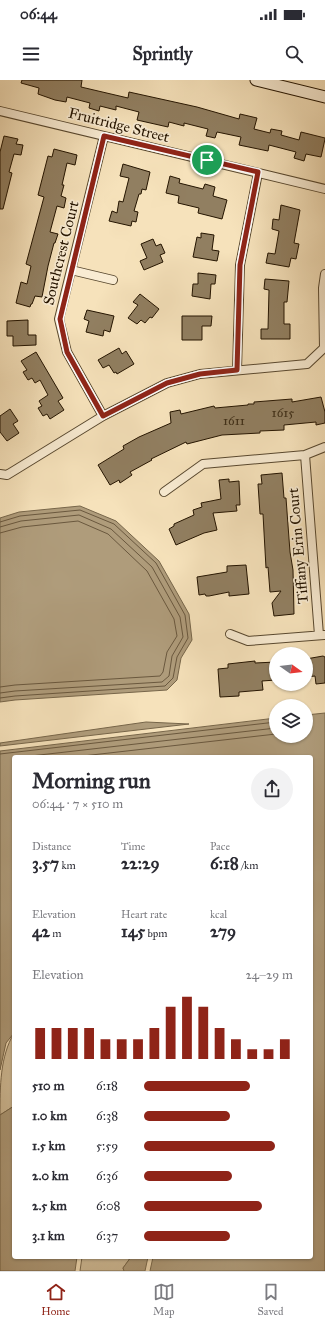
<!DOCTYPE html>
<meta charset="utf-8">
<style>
body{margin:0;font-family:"IM FELL Great Primer",serif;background:#f2f2f3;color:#2b2b33;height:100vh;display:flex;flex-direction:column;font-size:15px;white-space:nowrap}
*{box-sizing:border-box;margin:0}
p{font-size:13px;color:#7c7c81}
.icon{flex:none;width:22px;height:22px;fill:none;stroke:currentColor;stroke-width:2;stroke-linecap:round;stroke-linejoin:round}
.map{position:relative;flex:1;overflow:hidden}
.drawer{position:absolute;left:12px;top:675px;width:301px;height:504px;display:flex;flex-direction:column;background:#fff;border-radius:4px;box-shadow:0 1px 3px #0004}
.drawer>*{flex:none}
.needle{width:26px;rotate:104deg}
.buttons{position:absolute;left:269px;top:567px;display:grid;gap:8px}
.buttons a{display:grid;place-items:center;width:44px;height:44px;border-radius:50%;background:#fff;box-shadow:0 1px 3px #0004;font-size:20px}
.pin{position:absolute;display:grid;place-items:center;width:34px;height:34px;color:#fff;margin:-17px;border:2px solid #fff;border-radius:50%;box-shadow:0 1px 4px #0007}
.round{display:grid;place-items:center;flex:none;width:42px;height:42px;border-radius:21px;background:#f2f2f3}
.overview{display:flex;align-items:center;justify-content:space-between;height:68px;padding:0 20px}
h1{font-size:22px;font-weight:700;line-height:30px}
.metrics{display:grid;grid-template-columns:repeat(3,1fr);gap:6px;height:68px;padding:4px 20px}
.metrics div{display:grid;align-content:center}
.metrics b{font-size:17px;font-weight:700}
.metrics small{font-size:11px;font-weight:400}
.metrics p{font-size:11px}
.chart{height:112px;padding:8px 20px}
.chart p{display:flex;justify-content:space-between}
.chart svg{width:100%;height:72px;margin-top:4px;stroke:#8f2418;stroke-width:6}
ul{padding:0 20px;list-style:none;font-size:13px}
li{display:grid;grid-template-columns:64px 48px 1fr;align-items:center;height:30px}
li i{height:10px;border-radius:5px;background:#8f2418}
.status{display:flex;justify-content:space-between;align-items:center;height:28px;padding:0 20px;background:#fff;direction:ltr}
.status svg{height:11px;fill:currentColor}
header{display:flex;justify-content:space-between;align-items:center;height:52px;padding:0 20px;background:#fff;font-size:18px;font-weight:700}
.tabs{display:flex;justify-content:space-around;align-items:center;height:56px;border-top:1px solid #e1e1e2;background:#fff;font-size:11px;color:#7c7c81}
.tabs a{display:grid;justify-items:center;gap:2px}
.tabs .on{color:#8f2418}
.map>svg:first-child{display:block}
</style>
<div class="status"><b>06:44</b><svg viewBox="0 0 49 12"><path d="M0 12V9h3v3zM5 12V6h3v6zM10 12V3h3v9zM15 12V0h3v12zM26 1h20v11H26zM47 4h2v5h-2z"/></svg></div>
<header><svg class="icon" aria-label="menu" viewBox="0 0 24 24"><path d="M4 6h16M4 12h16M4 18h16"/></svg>Sprintly<svg class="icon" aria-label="search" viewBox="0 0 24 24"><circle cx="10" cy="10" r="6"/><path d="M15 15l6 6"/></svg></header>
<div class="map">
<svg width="325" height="1191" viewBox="0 0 325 1191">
<rect width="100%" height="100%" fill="#f6e2bb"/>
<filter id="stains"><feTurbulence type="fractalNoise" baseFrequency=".005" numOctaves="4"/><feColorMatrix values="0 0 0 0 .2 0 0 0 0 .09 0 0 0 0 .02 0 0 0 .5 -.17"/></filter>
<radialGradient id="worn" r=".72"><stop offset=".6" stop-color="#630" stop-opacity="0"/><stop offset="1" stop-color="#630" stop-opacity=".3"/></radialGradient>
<path fill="#d2bf9b" stroke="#7b6a4e" d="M14,953v73l-14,9c0,-29 0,-58 14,-82z
M82,1177h49l-8,11 1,3h-44z"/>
<path fill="#af9c7b" stroke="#77664a" d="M80,426l36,15 43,40 30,53 3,26 -11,18 -4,22 -10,10 -152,10 -15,2v-184l19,-6z
M325,633v558h-175l3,-14h158v-500h-297v276l-8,10 -6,27v-319l276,-33v18h30v-21z
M146,642l43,2 -189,22v-3z
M14,1026v151h63l-2,14h-75v-156z
M131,1177h17l-3,14h-21l-1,-3z"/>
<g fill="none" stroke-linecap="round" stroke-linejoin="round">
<path stroke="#6a583e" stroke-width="1" d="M0,442l20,-6 60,-6 34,14 42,39 29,52 3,23 -11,19 -4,21 -8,8 -150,10 -15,2
M0,447l21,-6 58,-6 32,14 41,38 28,50 3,20 -11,19 -3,20 -7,6 -147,9 -15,2
M0,453l22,-6 56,-6 30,13 39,37 27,48 3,17 -10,16 -4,20 -3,4 -145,9 -15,2
M0,674l276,-32
M22,677l254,-29
M74,677l202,-23"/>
</g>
<path fill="#917f61" stroke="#241400" d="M22,0h60l-1,7 47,11 1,-6 68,15 42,12 1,-5 17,4 -3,11 16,4 1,-4 11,2 -1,4 18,5 2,-8 24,6v1l-4,18 -15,-3 -2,7 -10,-3 2,-6 -27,-7 -1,6 -29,-6 2,-8 -24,-5 -2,6 -9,-2 2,-7 -24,-6v3l-15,-4 -1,5 -31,-7 2,-8 -23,-6v4l-16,-4 -1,5 -10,-3 1,-5 -23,-6 -1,5 -11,-2 -17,-6 1,-6 -18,-5z
M4,56l14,3 -2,5 7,1 -2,10 -7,-1 -5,18 3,1 -9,36h-3v-57z
M54,69l23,6 -2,10 -8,-2 -5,22h2l-3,11 5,2 -2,10 -7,-2 -7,26 8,2 -3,9h-1l-6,23 -6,31 -7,-1 -3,8h-1l-1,3 -14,-4 5,-21 6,2 4,-18 -5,-2 18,-67 -6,-2 10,-39 4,1z
M123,84l27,8 -4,18 -4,-1 -1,5h-2l-5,17 4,1 -2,10 -4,-1 -1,5 -22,-5 3,-10 5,2 2,-12 4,1 6,-24 -9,-2z
M170,96l10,3 -1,4 24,6 2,-5 10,3 -2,9 14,4 -5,19 -24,-6 1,-5 -21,-5 1,-7 -13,-3z
M281,125l19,5 -6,33 5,1 -3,15 -5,-1 -2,9 -23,-4 2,-10 7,1 4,-23 -7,-2 1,-10 6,1z
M201,153l13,2 -2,15 7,1 -2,10 -24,-4 4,-20 4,1z
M153,159l3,7 5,-2 4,9 -5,2 3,7 -19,8 -4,-9 7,-3 -6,-14z
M198,193l18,2 -1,9h-4l-1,15 -18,-3 1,-12h5z
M265,199l24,2 -2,21h-3v22h6v15h-29v-10h7l1,-39 -5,-1z
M140,214l19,15 -7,9 -2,-1 -5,6 -4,-3 -4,4 -9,-6 10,-13 -5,-3z
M87,230l27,6 -4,16 -6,-2 -1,6 -17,-4 3,-11 -5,-2z
M182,236h30l-1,10h-9v14h-20z
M28,240v15h8v10l-23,1v-10h-6v-15z
M119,268l3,6 4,-3 8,13 -17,10 -1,-2 -2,1 -5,-8 -6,3 -5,-8z
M36,272l27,46 -5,3 6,9 -14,9 -3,-5 -4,2 -5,-8 4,-2 -3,-5 9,-6 -8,-15 -5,3 -3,-5 -4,2 -5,-8 4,-2 -6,-9z
M321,317l4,15v11l-9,2v-3l-32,3v5l-24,1v2l-38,2 -35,9 -1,-2 -35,17 1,1 -22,12 2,3 -12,8 -1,-3 -9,5 -12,-20 26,-16 -1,-3 16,-9 32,-14 -1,-11 10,-2 1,4 33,-8 1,2 33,-3v-1h6v-2l38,-3v3z
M10,329l8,12 -5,3 6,9 -12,8 -7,-9v-16z
M282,393l2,25h2l4,54 3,18 1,44 -20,2 -2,-13 9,-12 -11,1 -2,-25 -2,1 -3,-54h-3l-2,-30h4l-1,-9z
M229,399v3l10,-1 1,24h-4l1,6 -24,2 4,17 -13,3 -28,12 -7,-16 5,-3v-2l20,-9 -1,-5 9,-3 -1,-4 20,-4 -2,-19z
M246,485l3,29 -20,2v-4l-20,4h-3l-1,-2 -6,1 -2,-18 30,-5v-6z
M323,576l2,1v26l-9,1 -1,-8 -9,1v-18z
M255,581v2l21,-1v18l-14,1 1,9 -24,2v4l-19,1 -2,-28 10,-1v-4z"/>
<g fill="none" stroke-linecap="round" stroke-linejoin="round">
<defs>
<path id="street" d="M0,31l325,78
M71,190l42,10
M237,290l3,-105 18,-92
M103,336l-36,-64 -8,-33 45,-183
M305,375l14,180
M0,394l7,1 96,-59 64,-33 33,-9 107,-10 17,-16 -1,-60 2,-14
M164,412l39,-28 102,-9 20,-8
M230,554l18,7 76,-6"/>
<path id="secondary" d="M256,0l69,17"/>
</defs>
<use href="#street" stroke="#58482f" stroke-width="10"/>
<use href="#secondary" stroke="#241400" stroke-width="13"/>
<use href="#street" stroke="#f9ecd3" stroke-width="8"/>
<use href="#secondary" stroke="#f9ecd3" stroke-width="11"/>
</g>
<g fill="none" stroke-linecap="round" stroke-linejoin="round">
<defs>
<path id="route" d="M104,56l154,36 -18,93 -3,105 -37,4 -33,9 -64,33 -36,-64 -7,-33z"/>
</defs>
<use href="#route" stroke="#fff" stroke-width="8"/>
<use href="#route" stroke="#8f2418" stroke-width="5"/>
</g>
<g text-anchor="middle" stroke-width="3.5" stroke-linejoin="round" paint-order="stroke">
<g font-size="13" fill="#3f2f18">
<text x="283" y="337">1615</text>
<text x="234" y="345">1611</text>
</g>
<g font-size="15" fill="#241400" stroke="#f9ecd3">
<text transform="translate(119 45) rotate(14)" y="5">Fruitridge Street</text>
<text transform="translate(61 173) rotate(-76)" y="5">Southcrest Court</text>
<text transform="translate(298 466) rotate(-95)" y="5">Tiffany Erin Court</text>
</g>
</g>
<rect width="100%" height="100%" filter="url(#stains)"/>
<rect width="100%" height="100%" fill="url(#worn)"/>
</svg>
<div class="buttons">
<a><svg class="needle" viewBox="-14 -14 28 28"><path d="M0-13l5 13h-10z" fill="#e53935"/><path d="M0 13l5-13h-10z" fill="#7c7c81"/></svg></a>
<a><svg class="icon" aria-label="layers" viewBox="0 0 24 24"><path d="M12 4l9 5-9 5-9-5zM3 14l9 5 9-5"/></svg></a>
</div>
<div class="pin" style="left:207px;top:80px;background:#1e9e55"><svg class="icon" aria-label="arrive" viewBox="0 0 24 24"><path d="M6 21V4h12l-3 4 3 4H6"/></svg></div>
<section class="drawer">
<div class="overview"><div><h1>Morning run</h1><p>06:44 · 7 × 510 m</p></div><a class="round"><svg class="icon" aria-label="share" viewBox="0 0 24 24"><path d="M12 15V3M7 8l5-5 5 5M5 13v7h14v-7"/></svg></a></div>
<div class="metrics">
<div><p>Distance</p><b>3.57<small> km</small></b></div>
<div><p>Time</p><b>22:29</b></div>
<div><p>Pace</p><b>6:18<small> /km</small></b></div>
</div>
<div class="metrics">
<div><p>Elevation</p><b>42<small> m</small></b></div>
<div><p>Heart rate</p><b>145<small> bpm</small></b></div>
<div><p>kcal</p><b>279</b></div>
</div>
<div class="chart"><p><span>Elevation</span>24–29 m</p>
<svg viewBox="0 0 160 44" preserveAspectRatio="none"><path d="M5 44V25M15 44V25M25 44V25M35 44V25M45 44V32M55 44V32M65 44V32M75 44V25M85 44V12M95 44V6M105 44V12M115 44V25M125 44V32M135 44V38M145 44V38M155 44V32"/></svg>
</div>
<ul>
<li><b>510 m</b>6:18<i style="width:71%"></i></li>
<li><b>1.0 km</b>6:38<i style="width:58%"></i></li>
<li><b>1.5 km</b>5:59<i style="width:88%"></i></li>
<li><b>2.0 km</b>6:36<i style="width:59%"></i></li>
<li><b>2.5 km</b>6:08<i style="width:79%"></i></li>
<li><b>3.1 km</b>6:37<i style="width:58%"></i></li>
</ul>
</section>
</div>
<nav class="tabs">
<a class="on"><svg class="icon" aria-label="home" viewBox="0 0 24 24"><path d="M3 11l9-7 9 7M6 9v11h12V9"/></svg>Home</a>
<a><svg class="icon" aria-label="map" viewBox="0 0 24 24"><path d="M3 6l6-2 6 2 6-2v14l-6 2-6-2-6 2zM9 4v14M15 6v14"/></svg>Map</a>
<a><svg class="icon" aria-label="saved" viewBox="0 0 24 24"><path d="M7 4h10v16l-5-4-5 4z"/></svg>Saved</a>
</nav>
